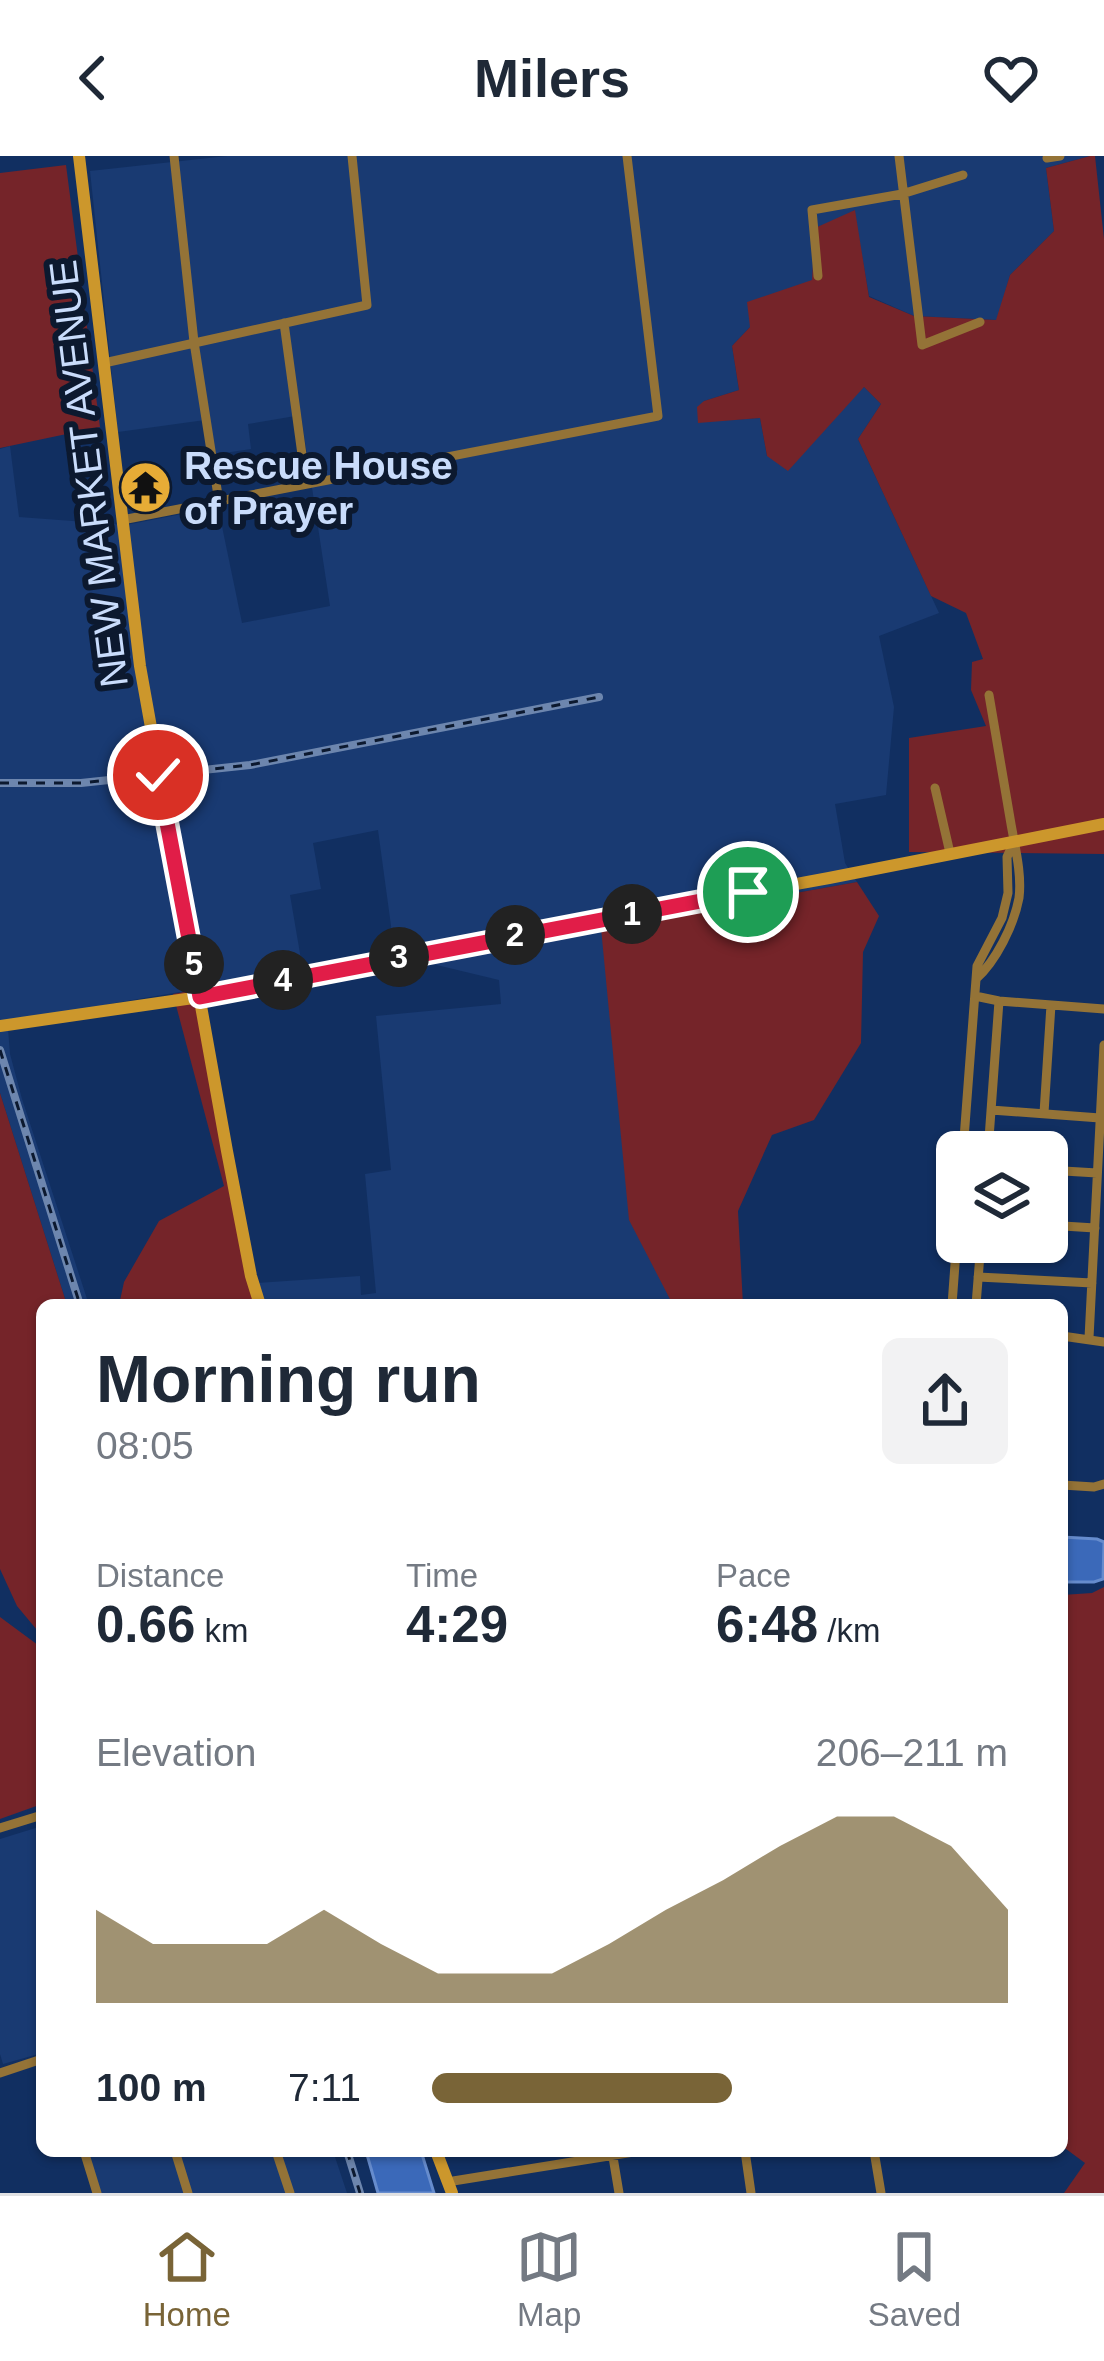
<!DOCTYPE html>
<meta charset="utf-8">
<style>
body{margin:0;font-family:Helvetica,sans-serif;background:#f2f2f3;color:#1f2937;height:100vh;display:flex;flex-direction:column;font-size:45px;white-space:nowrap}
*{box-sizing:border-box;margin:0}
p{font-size:39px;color:#747a83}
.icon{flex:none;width:66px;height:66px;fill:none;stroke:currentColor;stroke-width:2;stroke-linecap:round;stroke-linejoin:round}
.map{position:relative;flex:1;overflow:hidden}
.drawer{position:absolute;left:36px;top:1143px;width:1032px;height:858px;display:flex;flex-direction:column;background:#fff;border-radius:18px;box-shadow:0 3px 9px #0004}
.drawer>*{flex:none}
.buttons{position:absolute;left:936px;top:975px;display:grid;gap:24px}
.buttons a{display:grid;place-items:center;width:132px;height:132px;border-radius:18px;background:#fff;box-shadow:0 3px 9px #0004;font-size:60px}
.pin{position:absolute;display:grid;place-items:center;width:102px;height:102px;color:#fff;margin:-51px;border:6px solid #fff;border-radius:50%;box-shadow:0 3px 12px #0007}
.km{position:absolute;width:60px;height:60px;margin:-30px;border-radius:50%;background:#222;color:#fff;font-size:33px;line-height:60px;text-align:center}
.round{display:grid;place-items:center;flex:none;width:126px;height:126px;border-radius:18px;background:#f2f2f3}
.head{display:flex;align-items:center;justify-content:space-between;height:204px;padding:0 60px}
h1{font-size:66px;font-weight:800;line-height:90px}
.figures{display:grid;grid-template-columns:repeat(3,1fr);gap:18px;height:204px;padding:12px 60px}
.figures div{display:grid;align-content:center}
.figures b{font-size:51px;font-weight:800}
.figures small{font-size:33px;font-weight:400}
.figures p{font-size:33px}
.chart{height:336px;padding:24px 60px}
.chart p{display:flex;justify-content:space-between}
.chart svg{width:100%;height:216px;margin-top:12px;fill:#796437;opacity:.7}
ul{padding:0 60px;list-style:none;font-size:39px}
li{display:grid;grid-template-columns:192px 144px 1fr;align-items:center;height:90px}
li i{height:30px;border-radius:15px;background:#796437}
header{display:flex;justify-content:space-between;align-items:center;height:156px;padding:0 60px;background:#fff;font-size:54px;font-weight:800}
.tab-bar{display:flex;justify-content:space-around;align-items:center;height:168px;border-top:3px solid #e0e1e3;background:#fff;font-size:33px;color:#747a83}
.tab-bar a{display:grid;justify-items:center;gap:6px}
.tab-bar .active{color:#796437}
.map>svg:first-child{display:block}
</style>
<header><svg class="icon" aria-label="back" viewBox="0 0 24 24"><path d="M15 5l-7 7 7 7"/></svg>Milers<svg class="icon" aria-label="heart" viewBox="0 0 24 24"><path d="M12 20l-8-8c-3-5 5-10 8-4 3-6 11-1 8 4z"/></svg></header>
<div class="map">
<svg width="1104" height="2037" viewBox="0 0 1104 2037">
<rect width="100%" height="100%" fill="#112f61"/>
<path fill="#193a72" d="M227,0h863l-44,12 8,63 -44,44 -13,45 -83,-4 -45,-20 -15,-86 -42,71 -62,46 -18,19 7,44 -35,11 -5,21 61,-4 7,38 97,-69 17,17 -23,35 81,174 -60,23 15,71 -8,88 -51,9 10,59 12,19 -256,46 72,377h-407l-9,-22 103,-7 1,19 15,-2 -11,-119 26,-4 -15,-154 125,-12 -2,-24 -104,-25 -17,-125 -65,13 8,46 -31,6 13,76 -194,33 -101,25 2,25 12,45 67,206h-22l-67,-212v-644l10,-3 9,71 107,8 92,-18 24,116 88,-17 -29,-191 -53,9 3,25 -40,6 -6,-35 -87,12 -28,-261z
M42,1670v227l-39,11 -3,-10v-215z
M83,1995h250l14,42h-250z"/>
<path fill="#752429" d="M1090,0h5l9,83v615l-195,-2v-114l77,-12 -15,-36 1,-28 11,-3 -17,-46 -35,-17 -73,-157 23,-35 -17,-17 -76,84 -21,-15 -7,-38 -62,5 -1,-16 7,-6 35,-11 -7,-44 18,-19 -3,-25 65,-22 3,-52 40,-18 14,87 45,19 82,4 14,-45 44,-44 -8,-63z
M66,9l34,262 -100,21v-275z
M857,726l22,34 -16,36 -2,91 -47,77 -42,15 -34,76 5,94h-70l-44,-85 -28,-292z
M202,833l55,294 9,22h-147l5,-23 35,-61 65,-35 -51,-192z
M0,937l67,212h-25v327l-5,-2 -20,-24 -17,-37z
M1104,1431v606h-40l21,-30 -23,-17v-551l30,-2z
M0,1461l42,31v156l-42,15z"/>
<path fill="#3b69b9" stroke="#668ccd" stroke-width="3" d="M1062,1381l35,2 7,3 -1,37 -9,3h-32z
M366,1995h55l13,42h-56z"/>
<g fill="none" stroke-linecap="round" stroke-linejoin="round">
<path stroke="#947337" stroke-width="9" d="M174,0l20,186 25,160
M899,0l23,189 58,-23
M1047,2l13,-2
M818,120l-6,-66 90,-16 61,-19
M284,167l22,161
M104,207l263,-58 -15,-149
M122,364l536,-104 -31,-260
M935,632l15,65
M976,823c20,-18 38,-54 43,-81 3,-24 -4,-51 -8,-74 -7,-43 -15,-86 -22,-129
M975,840l24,5 105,8
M991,954l109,8
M1044,957l7,-108
M963,996l14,-186 25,-48 6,-25 -1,-36 7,-15
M988,996l11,-151
M1047,1014l50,3
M1047,1069l48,3
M978,1121l114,6
M952,1149l5,-68
M976,1149l5,-63
M1062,1180l42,6
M1089,1182l15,-293
M1062,1329l32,2 10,-3
M0,1672l42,-13
M0,1917l42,-14
M84,1995l13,42
M175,1995l13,42
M276,1995l14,42
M612,1995l7,42
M745,1995l6,42
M874,1995l7,42
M447,2026l193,-31"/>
<path stroke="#cc972c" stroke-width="12" d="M79,0l61,510 87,485 24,125 9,29
M0,870l200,-29 169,-35 460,-84 275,-54
M436,1995l16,42"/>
<defs>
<path id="rail" d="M0,627h81l169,-18 349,-68
M0,894l80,255
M347,1995l13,42"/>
</defs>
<use href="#rail" stroke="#6d86ae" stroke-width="8"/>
<use href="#rail" stroke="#0c192f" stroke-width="3" stroke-dasharray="9" stroke-linecap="butt"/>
</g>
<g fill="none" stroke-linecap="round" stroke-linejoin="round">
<defs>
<path id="route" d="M158,619l42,222 548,-105"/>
</defs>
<use href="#route" stroke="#fff" stroke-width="24"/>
<use href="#route" stroke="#e11d48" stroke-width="15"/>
</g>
<defs>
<symbol id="temple-disc" viewBox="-11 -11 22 22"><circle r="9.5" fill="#e7ac36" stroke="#0c192f"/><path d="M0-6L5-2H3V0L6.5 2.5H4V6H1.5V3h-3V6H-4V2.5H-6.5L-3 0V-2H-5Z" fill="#111"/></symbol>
</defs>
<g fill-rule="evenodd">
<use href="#temple-disc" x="116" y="302" width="59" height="59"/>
</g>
<g text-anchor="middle" stroke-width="12" stroke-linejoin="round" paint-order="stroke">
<g font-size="39" font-weight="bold" fill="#c9dcfb" stroke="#0c192f" text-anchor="start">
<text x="184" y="323">Rescue House<tspan x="184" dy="45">of Prayer</tspan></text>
</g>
<g font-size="39" fill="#c9dcfb" stroke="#0c192f">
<text transform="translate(88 318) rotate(-97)" y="14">NEW MARKET AVENUE</text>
</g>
</g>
</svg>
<div class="buttons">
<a><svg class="icon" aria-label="layers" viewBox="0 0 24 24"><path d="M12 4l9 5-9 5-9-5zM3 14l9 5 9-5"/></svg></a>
</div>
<div class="pin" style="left:748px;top:736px;background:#1e9e55"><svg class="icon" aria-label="arrive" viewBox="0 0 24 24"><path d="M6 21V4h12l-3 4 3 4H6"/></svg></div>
<div class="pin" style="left:158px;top:619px;background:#d93025"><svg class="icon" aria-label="check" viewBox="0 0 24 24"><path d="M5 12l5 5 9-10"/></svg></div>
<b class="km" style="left:632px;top:758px">1</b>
<b class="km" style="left:515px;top:779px">2</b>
<b class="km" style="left:399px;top:801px">3</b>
<b class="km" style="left:283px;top:824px">4</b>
<b class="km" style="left:194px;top:808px">5</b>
<section class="drawer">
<div class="head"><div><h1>Morning run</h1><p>08:05</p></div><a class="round"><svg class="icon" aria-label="share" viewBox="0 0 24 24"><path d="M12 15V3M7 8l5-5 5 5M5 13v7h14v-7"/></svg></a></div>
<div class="figures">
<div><p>Distance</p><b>0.66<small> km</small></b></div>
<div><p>Time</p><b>4:29</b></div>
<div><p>Pace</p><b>6:48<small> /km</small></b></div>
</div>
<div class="chart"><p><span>Elevation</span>206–211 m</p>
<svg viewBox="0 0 160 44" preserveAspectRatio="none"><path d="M0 44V25L10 32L20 32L30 32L40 25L50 32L60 38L70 38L80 38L90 32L100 25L110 19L120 12L130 6L140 6L150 12L160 25V44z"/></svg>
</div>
<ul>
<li><b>100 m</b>7:11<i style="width:52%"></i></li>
</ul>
</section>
</div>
<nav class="tab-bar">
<a class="active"><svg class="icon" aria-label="home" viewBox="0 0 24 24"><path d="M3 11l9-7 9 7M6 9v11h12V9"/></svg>Home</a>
<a><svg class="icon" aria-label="map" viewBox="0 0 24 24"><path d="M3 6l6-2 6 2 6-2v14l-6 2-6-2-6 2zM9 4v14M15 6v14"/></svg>Map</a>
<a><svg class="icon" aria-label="saved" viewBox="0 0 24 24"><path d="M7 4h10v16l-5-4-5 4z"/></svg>Saved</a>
</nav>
